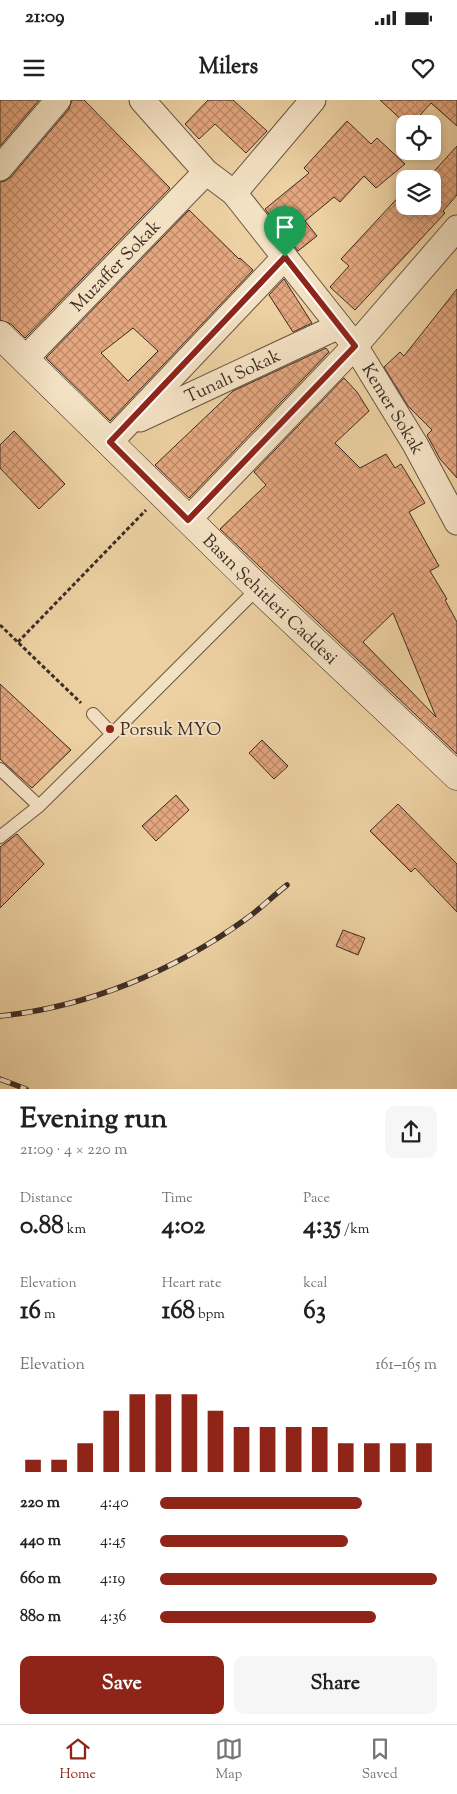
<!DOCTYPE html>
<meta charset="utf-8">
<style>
body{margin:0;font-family:"Sorts Mill Goudy",serif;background:#f6f6f6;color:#222;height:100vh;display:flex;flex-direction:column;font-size:19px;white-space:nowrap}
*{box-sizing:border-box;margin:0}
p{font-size:16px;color:#767676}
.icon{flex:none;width:28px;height:28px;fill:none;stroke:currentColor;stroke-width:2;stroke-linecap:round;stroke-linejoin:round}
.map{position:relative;height:989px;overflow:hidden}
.drawer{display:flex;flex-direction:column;background:#fff;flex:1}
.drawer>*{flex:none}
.fabs{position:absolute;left:396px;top:15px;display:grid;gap:10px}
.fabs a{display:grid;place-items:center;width:45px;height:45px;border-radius:10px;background:#fff;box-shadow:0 2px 8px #0003;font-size:25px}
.pin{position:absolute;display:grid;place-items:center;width:42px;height:42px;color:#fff;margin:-51px -21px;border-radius:50% 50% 50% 0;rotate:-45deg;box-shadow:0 0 5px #0007}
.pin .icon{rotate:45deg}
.round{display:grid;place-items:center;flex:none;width:52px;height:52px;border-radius:10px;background:#f6f6f6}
.overview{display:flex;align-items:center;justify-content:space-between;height:85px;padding:0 20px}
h1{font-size:28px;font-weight:800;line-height:38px}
.stats{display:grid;grid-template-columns:repeat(3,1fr);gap:8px;height:85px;padding:5px 20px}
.stats div{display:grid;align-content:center}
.stats b{font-size:25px;font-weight:800}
.stats small{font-size:14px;font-weight:400}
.stats p{font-size:14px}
.chart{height:140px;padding:10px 20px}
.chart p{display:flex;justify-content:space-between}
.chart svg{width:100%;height:90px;margin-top:5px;stroke:#8f2418;stroke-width:6}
.button{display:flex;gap:10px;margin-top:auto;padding:10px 20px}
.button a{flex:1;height:58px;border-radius:10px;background:#8f2418;color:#fff;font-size:20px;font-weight:800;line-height:58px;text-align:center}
.button a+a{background:#f6f6f6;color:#222}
ul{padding:0 20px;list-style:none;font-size:16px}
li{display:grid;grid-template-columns:80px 60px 1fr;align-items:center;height:38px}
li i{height:12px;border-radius:6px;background:#8f2418}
.status{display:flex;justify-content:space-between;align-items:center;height:35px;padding:0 25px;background:#fff;direction:ltr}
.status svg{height:14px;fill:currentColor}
header{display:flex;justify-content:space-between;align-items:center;height:65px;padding:0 20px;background:#fff;font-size:22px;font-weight:800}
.menu{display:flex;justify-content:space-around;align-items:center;height:70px;border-top:1px solid #e0e0e0;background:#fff;font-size:14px;color:#767676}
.menu a{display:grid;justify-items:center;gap:2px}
.menu .selected{color:#8f2418}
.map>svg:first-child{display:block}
</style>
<div class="status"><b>21:09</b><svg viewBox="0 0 49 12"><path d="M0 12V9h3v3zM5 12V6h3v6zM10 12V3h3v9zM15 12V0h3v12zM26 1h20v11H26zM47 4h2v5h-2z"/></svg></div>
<header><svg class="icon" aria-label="menu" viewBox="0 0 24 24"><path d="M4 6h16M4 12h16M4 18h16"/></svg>Milers<svg class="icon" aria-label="heart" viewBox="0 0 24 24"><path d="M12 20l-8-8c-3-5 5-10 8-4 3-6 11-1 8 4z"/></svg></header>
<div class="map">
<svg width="457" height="989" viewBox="0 0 457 989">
<defs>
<pattern id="building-cross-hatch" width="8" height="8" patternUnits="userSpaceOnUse" patternTransform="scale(1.25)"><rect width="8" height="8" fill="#e5a77f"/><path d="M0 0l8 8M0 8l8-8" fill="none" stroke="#bb8868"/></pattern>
</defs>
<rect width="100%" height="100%" fill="#edd1a2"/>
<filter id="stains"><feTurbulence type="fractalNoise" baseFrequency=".004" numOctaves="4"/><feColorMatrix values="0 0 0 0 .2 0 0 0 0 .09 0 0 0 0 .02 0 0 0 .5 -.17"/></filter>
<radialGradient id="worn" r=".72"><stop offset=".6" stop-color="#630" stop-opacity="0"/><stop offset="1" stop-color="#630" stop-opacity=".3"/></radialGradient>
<path fill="url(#building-cross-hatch)" stroke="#3d2c25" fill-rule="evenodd" d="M0,0h39l-39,46z
M72,0h12l86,88 -145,150 -14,-14 -11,-4v-138l5,-1 6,-4 58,-68z
M208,0h25l34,31 -21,22 -31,-29 -16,15 -14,-15z
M380,0h77v26l-26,-23 -19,21h-6z
M347,21l24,23 6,-6 28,26 -29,24 -12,-12 -24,26 -6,-5 -29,24 12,15 -19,15 -33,-42 44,-36 -5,-5z
M457,46v49l-14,16 2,2 -90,97 -25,-23 19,-21 -8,-7 64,-69v16h27v-27h-5z
M189,110l50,49 1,-1 13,12 -143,151 -64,-63zM133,228l25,23 -30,30 -27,-28z
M284,179l28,44 -19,9 -24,-37z
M457,189v189l-17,-19 -13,-24 5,-5 -24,-24 -24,-39 16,-15 4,4z
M326,248l3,4 -140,146 -34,-33 78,-74z
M344,278l13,14 12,19 -34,32 25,25 26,-14 9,14 6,-4 24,39 -16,9 30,54 -9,5 17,28 -2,1 12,22v132l-237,-225 46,-44 -12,-13zM393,513l43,104 -73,-75z
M14,331l51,53 -26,25 -39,-41v-23z
M0,584l71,66 -39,38 -32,-29z
M262,640l26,26 -14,13 -25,-26z
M176,695l13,15 -33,31 -14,-15z
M398,704l59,60v48l-42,-44 -4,4 -41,-41z
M17,734l27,30 -44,44v-61z
M343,830l22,8 -7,17 -22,-9z"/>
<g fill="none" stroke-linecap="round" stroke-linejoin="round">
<defs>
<path id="lane" d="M93,614l19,20 146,-146
M0,669l39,37
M0,737l39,-31 73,-72"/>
<g id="street">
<path id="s1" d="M142,0l64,72 28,21 121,153 60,98 42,78"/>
<path d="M0,68l58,-68"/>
<path d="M234,93l79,-93"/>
<path id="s2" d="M25,259l181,-187"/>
<path id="s3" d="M140,319l199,-93"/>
<path d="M110,342l175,-185"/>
<path d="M188,420l167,-174 102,-118"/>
</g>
<g id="secondary">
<path id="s4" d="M0,235l258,253 199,188"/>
</g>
</defs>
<use href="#lane" stroke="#695544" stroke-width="14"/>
<use href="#street" stroke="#695544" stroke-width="27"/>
<use href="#secondary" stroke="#3d2c25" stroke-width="29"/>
<path stroke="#3d2c25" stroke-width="3" stroke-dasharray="4 2.5" stroke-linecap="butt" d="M0,525l81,78
M18,542l128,-132"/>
<use href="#lane" stroke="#f3e1c3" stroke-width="12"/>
<use href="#street" stroke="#f3e1c3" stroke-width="25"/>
<use href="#secondary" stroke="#f3e1c3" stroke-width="28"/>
<defs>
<path id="rail" d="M0,916c88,-9 174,-45 246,-97 14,-10 27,-23 41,-34
M0,979l26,10"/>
</defs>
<use href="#rail" stroke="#3d2c25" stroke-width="5.5"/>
<use href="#rail" stroke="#f3e1c3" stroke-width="4" stroke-dasharray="11" stroke-linecap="butt"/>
</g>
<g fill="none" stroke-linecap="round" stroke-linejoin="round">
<defs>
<path id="route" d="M285,157l70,89 -167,174 -78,-78z"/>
</defs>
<use href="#route" stroke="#fff" stroke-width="10"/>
<use href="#route" stroke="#8f2418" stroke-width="6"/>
</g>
<circle fill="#8f2418" stroke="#f3e1c3" stroke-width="2" cx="110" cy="629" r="5"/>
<g text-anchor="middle" stroke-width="4" stroke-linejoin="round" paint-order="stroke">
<g font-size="18" fill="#3d2c25" stroke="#f3e1c3">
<text dy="6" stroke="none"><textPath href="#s2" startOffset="130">Muzaffer Sokak</textPath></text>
<text dy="6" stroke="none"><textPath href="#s3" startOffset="102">Tunalı Sokak</textPath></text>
<text dy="6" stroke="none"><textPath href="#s1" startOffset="400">Kemer Sokak</textPath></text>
<text dy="6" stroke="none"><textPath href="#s4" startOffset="378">Basın Şehitleri Caddesi</textPath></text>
</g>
<g font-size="18" fill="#3d2c25" stroke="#f3e1c3" text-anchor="start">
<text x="120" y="635">Porsuk MYO</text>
</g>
</g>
<rect width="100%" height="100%" filter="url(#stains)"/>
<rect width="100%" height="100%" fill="url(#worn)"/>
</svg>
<div class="fabs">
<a><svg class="icon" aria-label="locate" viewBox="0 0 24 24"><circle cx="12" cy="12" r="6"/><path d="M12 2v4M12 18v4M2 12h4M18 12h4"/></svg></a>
<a><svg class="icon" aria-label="layers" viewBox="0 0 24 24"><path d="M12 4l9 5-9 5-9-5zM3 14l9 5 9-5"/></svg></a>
</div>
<div class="pin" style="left:285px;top:157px;background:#1e9e55"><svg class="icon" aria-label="arrive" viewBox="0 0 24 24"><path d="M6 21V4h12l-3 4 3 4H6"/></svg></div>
</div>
<section class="drawer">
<div class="overview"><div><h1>Evening run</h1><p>21:09 · 4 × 220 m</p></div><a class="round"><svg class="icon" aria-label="share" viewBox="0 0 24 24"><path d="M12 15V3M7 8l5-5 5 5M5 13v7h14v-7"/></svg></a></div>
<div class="stats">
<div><p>Distance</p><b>0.88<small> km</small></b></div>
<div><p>Time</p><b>4:02</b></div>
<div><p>Pace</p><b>4:35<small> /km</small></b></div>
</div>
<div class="stats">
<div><p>Elevation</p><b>16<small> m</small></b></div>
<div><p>Heart rate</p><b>168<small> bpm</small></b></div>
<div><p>kcal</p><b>63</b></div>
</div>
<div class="chart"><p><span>Elevation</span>161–165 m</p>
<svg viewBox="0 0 160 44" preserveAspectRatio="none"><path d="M5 44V38M15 44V38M25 44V30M35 44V14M45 44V6M55 44V6M65 44V6M75 44V14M85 44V22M95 44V22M105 44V22M115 44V22M125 44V30M135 44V30M145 44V30M155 44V30"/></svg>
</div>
<ul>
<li><b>220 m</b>4:40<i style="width:73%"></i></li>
<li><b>440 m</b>4:45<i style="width:68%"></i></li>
<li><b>660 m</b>4:19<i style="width:100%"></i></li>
<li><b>880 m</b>4:36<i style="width:78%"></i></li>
</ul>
<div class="button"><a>Save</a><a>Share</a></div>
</section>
<nav class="menu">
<a class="selected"><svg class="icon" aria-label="home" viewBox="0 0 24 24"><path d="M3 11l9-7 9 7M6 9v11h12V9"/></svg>Home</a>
<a><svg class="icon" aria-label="map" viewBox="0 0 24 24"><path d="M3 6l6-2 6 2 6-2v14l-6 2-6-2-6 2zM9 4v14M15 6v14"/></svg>Map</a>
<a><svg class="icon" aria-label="saved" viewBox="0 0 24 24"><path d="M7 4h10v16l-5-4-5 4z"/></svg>Saved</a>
</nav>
